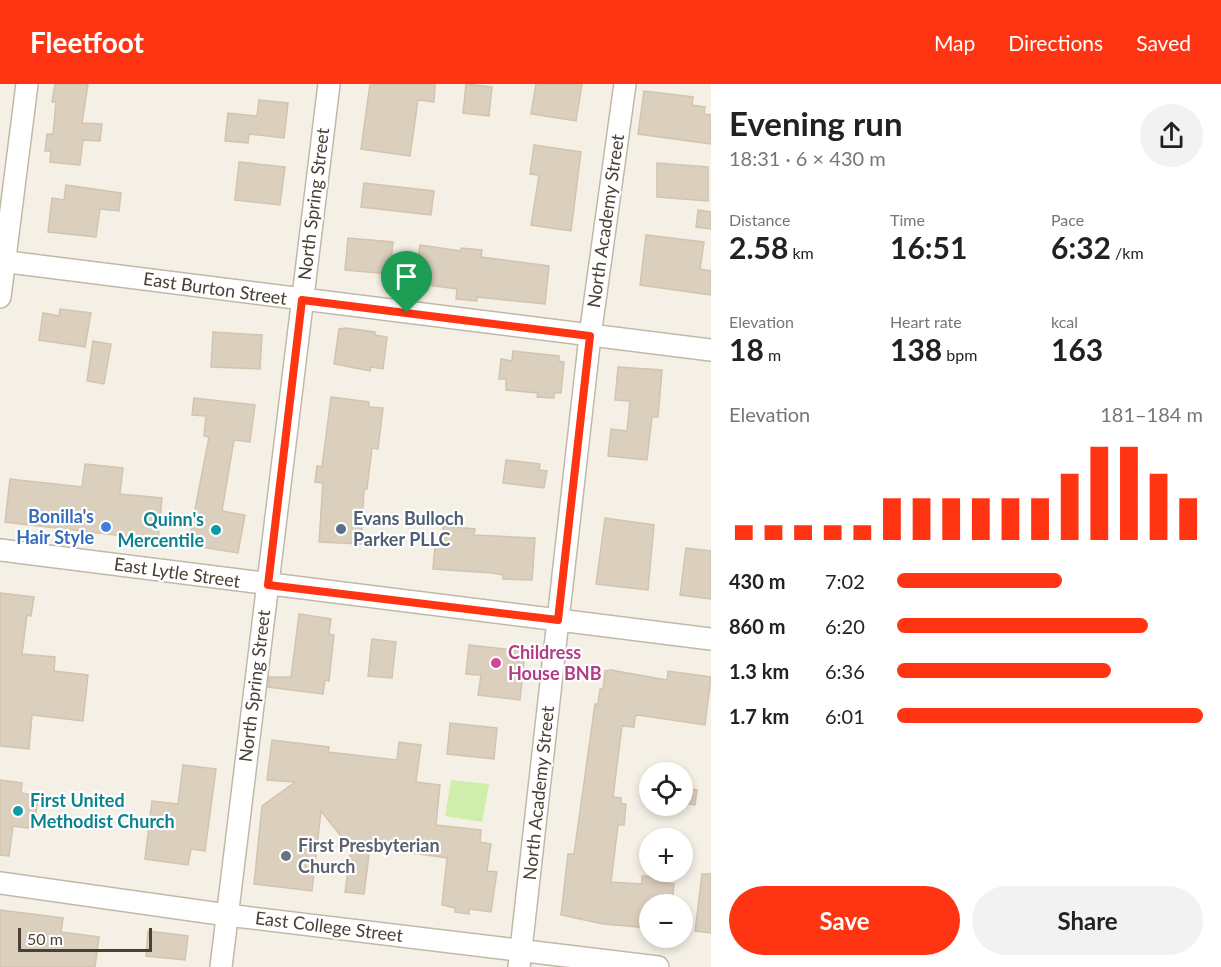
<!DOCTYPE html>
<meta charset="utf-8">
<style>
body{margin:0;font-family:Lato,sans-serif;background:#f2f2f2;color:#222;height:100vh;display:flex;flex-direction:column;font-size:22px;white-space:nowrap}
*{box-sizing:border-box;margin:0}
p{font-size:20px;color:#767676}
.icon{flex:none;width:33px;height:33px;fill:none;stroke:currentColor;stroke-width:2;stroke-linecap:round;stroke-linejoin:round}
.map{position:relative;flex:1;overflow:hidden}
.details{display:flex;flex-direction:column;background:#fff;width:510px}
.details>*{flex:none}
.tools{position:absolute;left:639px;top:678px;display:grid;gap:12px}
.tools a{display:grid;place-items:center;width:54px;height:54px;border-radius:50%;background:#fff;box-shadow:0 3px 9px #0003;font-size:30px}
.scale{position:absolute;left:18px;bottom:15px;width:134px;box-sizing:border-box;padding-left:6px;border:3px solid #494135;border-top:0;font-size:16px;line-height:21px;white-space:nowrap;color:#494135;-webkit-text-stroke:4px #fff;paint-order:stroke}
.pin{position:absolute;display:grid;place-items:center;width:51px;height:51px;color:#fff;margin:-62px -26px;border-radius:50% 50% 50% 0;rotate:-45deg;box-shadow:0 0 6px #0007}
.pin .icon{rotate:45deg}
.round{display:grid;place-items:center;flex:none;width:63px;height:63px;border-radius:32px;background:#f2f2f2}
.headline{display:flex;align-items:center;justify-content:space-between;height:102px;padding:0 18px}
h1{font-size:33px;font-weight:700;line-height:45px}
.metrics{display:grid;grid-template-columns:repeat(3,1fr);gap:9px;height:102px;padding:6px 18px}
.metrics div{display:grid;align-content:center}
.metrics b{font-size:30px;font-weight:700}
.metrics small{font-size:16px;font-weight:400}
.metrics p{font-size:16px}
.chart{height:168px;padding:12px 18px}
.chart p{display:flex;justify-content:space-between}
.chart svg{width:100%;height:108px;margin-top:6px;stroke:#ff3413;stroke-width:6}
.cta{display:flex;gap:12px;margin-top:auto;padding:12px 18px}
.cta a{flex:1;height:69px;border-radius:36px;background:#ff3413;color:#fff;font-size:24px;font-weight:700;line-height:69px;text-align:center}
.cta a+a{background:#f2f2f2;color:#222}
ul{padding:0 18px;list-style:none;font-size:20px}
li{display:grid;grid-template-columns:96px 72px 1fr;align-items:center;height:45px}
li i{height:15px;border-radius:8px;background:#ff3413}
header{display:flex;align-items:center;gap:36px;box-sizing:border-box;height:84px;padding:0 30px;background:#ff3413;color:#fff}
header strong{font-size:28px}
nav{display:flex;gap:33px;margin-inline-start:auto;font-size:21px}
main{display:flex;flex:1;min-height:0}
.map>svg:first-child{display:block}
</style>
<header>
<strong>Fleetfoot</strong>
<nav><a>Map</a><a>Directions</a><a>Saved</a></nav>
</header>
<main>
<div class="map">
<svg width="711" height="883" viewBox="0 0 711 883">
<rect width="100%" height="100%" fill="#f5f0e6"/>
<path fill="#d0eeab" d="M451,696l38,4 -7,38 -37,-6z"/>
<path fill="#dbcfbd" stroke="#d3c4ad" stroke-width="1.5" d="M55,0h33l-6,39 20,1 -2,17 -17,-1 -3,25 -30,-3 1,-11h-6l2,-17h6l3,-32h-4z
M370,0h65l-1,18 -16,-2 -8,56 -49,-7z
M466,0l26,3 -3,29 -26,-3z
M536,0h46l-6,37 -45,-7z
M644,7l49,6 -1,8 13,2 -1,7 7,1v29l-73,-10z
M259,16l29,3 -4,35 -35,-4 -1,9 -23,-2 3,-28 29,3z
M534,61l47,7 -10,79 -40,-6 8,-50 -9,-1z
M239,78l46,5 -5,38 -45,-5z
M657,79l51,4v34l-51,-4z
M364,99l70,8 -3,24 -70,-8z
M66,101l55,8 -2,18 -19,-2 -4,28 -48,-5 4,-34 12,2z
M698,126l13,2v17l-15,-2z
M646,151l58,7 -4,27 11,2v24l-71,-10z
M348,154l45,4 -3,32 -45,-4z
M420,161l41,6v-3l21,2 -1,7 68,9 -4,38 -68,-7v4l-21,-2 1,-10 -43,-6z
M60,225l31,4 -6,34 -46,-7 4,-27 16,3z
M346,244l29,4v3l12,2 -4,32 -12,-2 -1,4 -36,-7 5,-35z
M213,248l49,3 -2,34 -49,-2z
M93,257l18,3 -7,40 -17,-3z
M513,267l46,5v5l5,1 -3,31h-7v5l-17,-1 1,-4 -32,-3v-11h-7l2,-20 11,2z
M618,283l44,3 -4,47h-6l-5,43 -39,-4 3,-27 16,2 3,-30 -15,-1z
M331,313l38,5v5l14,1 -5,41 -6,-1 -5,41h-3l-3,55 -42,-2 4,-59 -8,-1 2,-16 5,1z
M194,314l61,7 -5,37 -16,-2 -12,71 23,4 -7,38 -50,-8 21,-108 -5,-1 2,-20 -14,-1z
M506,376l34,4 -1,6 8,1 -3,17 -41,-5z
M85,380l38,4 -3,26 42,4 -4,42 -153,-18 5,-43 72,8z
M605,434l49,7 -6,65 -52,-6z
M443,442l32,3 -1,6 61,3 -3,42 -29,-1v-4l-10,-2 -60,-4 2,-23h7z
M686,464l25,3v48l-31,-4z
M0,509l34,4 -3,19 -4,-1 -5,39 33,3 -1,14 34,4 -5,46 -51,-6 -3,34 -29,-3z
M299,530l32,5 -2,15 5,1 -5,46 -4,-1 -2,14 -55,-7 1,-10h22z
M372,555l24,3 -4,36 -24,-2z
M469,561l56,6 -5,49 -42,-5 3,-20 -15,-1z
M611,586l56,10 1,-9 43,6 -6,48 -67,-10 -3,2 -1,10 -12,-1 -9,71 8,1v6h5l-2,21h-6l-7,57 31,2v-8l15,1v5l17,2 -2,20h-22v24l-47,-4 -42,-9 7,-61h6l21,-150h3l2,-15h3l2,-18z
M450,639l47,5 -3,31 -47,-5z
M272,656l57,7 -1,5 69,8 2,-18 22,3 -5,37 24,3 -4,40 45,5 -1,12 11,2 -4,27 10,1 -6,40 -22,-3v5l-14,-2v-4l-13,-3 5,-47 -77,-11 -6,47 -19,-2 6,-43 -30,-38 -9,80 -58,-7 8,-78 33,-24 -28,-2z
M183,681l33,4 -11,82 -14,-2 -3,16 -43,-6 7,-58 26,3z
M0,696l22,3 -1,10 17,3 -4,33 -21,-3 -4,30 -9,-1z
M682,704l15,2 -2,15 -13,-2z
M702,790h9v59l-16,-2z
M0,826l63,8 -2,14 38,5 -4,30h-95z
M148,847l40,5 -3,24 -39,-4z"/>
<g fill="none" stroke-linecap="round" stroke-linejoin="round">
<defs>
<path id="minor" d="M0,177l711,89
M0,213l27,-213
M0,466l711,89
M0,799l227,32 431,52
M221,883l108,-883
M519,883l71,-631 35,-252"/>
</defs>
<use href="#minor" stroke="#c2b8a8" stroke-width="24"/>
<use href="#minor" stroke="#fff" stroke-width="21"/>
</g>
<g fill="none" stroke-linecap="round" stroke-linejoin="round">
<defs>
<path id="route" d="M302,216l288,36 -32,284 -290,-35z"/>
</defs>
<use href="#route" stroke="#fff" stroke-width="12"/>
<use href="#route" stroke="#ff3413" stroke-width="8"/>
</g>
<circle fill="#3f7fe0" stroke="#fff" stroke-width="2" cx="106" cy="443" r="6"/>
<circle fill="#5c6f8a" stroke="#fff" stroke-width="2" cx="341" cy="445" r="6"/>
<g fill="#0f9aa8" stroke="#fff" stroke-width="2">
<circle cx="216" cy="446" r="6"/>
<circle cx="18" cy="727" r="6"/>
</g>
<circle fill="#d1479c" stroke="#fff" stroke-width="2" cx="496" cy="579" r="6"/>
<circle fill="#6b7280" stroke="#fff" stroke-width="2" cx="286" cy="772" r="6"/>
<g text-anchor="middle" stroke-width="4.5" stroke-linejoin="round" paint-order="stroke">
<g font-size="18" fill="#494135" stroke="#fff">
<text transform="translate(314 120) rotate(-83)" y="6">North Spring Street</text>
<text transform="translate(606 137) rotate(-82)" y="6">North Academy Street</text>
<text transform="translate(215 205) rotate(8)" y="6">East Burton Street</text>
<text transform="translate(177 489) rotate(8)" y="6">East Lytle Street</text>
<text transform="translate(255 602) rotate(-83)" y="6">North Spring Street</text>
<text transform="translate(539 709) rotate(-84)" y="6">North Academy Street</text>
<text transform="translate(329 843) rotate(7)" y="6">East College Street</text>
</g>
<g font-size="18" font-weight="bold" fill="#366cbe" stroke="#fff" text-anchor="end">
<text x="94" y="439">Bonilla's<tspan x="94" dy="21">Hair Style</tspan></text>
</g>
<g font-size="18" font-weight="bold" fill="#4e5e75" stroke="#fff" text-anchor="start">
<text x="353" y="441">Evans Bulloch<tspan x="353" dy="21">Parker PLLC</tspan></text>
</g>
<g font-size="18" font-weight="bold" fill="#0d838f" stroke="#fff" text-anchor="end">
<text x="204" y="442">Quinn's<tspan x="204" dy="21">Mercentile</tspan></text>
<text x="30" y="723" text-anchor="start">First United<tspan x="30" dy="21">Methodist Church</tspan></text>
</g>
<g font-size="18" font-weight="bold" fill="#b23c85" stroke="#fff" text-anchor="start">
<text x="508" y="575">Childress<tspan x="508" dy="21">House BNB</tspan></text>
</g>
<g font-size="18" font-weight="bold" fill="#5b616d" stroke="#fff" text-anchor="start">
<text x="298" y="768">First Presbyterian<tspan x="298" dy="21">Church</tspan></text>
</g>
</g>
</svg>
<div class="tools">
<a><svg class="icon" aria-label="locate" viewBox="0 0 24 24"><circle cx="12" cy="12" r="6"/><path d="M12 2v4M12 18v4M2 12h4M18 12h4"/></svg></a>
<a>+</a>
<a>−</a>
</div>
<div class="scale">50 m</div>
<div class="pin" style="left:407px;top:229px;background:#1e9e55"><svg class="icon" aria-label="arrive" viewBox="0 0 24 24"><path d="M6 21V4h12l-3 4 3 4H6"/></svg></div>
</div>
<section class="details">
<div class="headline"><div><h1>Evening run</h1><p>18:31 · 6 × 430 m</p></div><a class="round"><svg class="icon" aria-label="share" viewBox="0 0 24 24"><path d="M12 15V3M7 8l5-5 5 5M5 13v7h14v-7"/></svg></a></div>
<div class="metrics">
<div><p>Distance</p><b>2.58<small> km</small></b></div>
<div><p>Time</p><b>16:51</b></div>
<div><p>Pace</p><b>6:32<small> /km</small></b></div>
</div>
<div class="metrics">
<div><p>Elevation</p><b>18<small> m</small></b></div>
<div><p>Heart rate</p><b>138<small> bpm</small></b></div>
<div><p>kcal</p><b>163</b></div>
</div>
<div class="chart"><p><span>Elevation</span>181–184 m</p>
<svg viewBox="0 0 160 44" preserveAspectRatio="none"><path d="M5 44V38M15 44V38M25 44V38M35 44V38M45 44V38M55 44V27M65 44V27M75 44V27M85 44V27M95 44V27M105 44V27M115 44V17M125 44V6M135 44V6M145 44V17M155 44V27"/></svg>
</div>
<ul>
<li><b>430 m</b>7:02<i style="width:54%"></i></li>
<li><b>860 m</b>6:20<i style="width:82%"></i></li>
<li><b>1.3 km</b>6:36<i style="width:70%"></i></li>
<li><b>1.7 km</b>6:01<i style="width:100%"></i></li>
</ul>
<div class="cta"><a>Save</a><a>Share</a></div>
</section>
</main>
